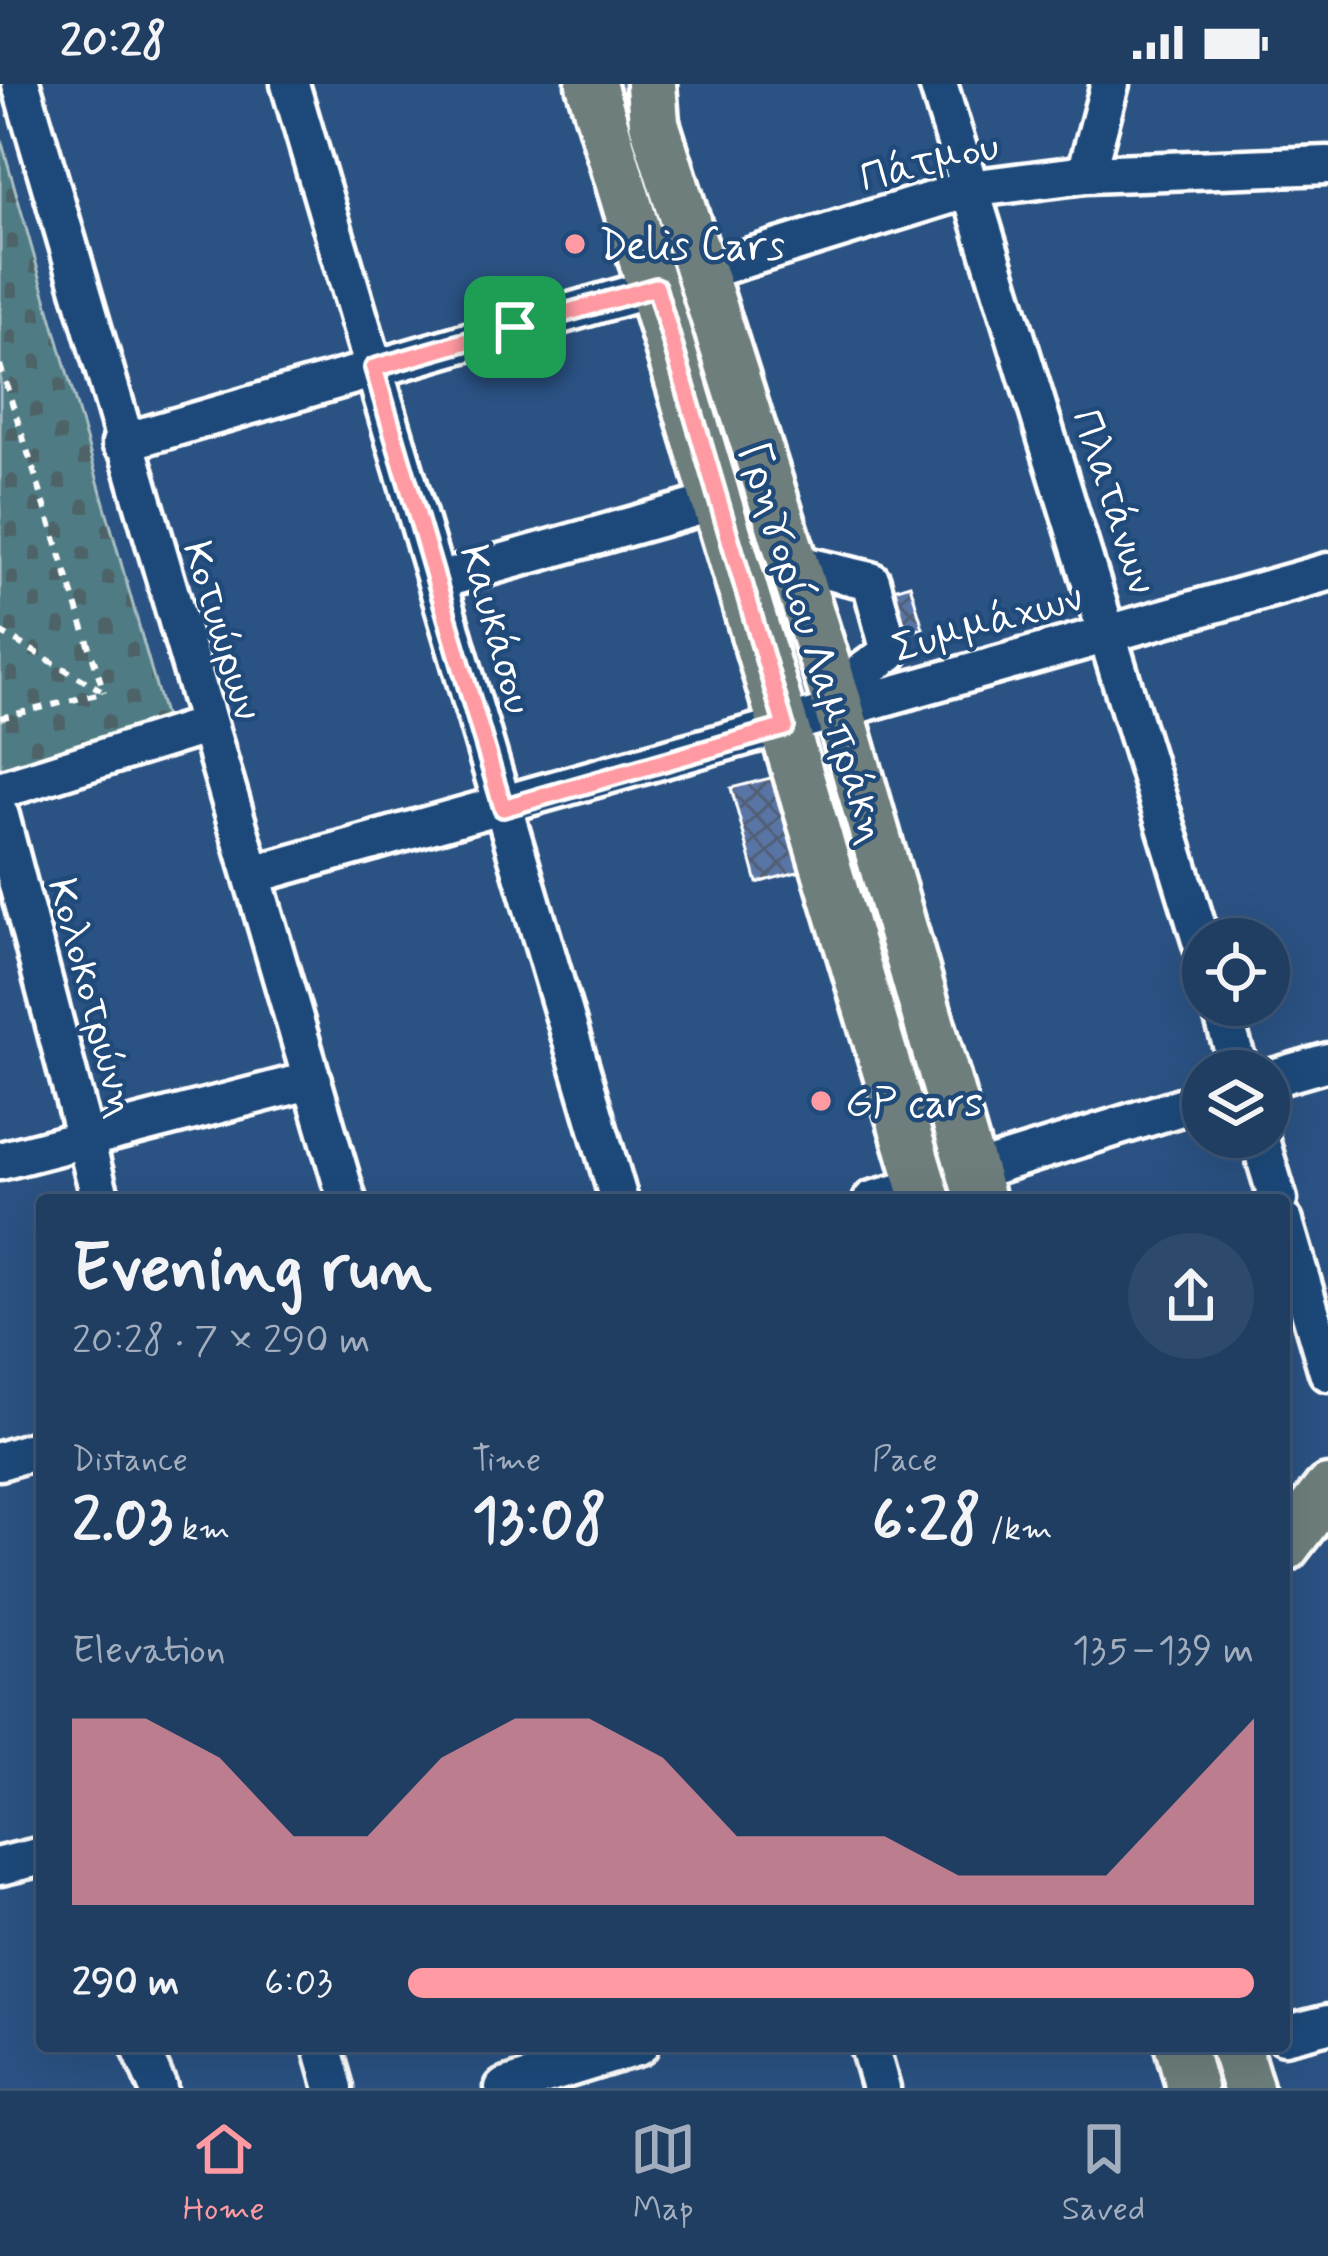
<!DOCTYPE html>
<meta charset="utf-8">
<style>
body{margin:0;font-family:Mynerve,sans-serif;background:#2d496b;color:#f1f3f6;height:100vh;display:flex;flex-direction:column;font-size:45px;white-space:nowrap}
*{box-sizing:border-box;margin:0}
p{font-size:39px;color:#a2aebe}
.icon{flex:none;width:66px;height:66px;fill:none;stroke:currentColor;stroke-width:2;stroke-linecap:round;stroke-linejoin:round}
.map{position:relative;flex:1;overflow:hidden}
.sheet{position:absolute;left:36px;top:1110px;width:1254px;height:858px;display:flex;flex-direction:column;background:#203e62;border-radius:12px;box-shadow:0 12px 48px #0002,0 0 0 3px #3d5777}
.sheet>*{flex:none}
.fabs{position:absolute;left:1182px;top:834px;display:grid;gap:24px}
.fabs a{display:grid;place-items:center;width:108px;height:108px;border-radius:50%;background:#203e62;box-shadow:0 12px 48px #0002,0 0 0 3px #3d5777;font-size:60px}
.pin{position:absolute;display:grid;place-items:center;width:102px;height:102px;color:#fff;margin:-51px;border-radius:24px;box-shadow:0 6px 18px #0006}
.round{display:grid;place-items:center;flex:none;width:126px;height:126px;border-radius:63px;background:#2d496b}
.head{display:flex;align-items:center;justify-content:space-between;height:204px;padding:0 36px}
h1{font-size:66px;font-weight:800;line-height:90px}
.metrics{display:grid;grid-template-columns:repeat(3,1fr);gap:18px;height:204px;padding:12px 36px}
.metrics div{display:grid;align-content:center}
.metrics b{font-size:60px;font-weight:800}
.metrics small{font-size:33px;font-weight:400}
.metrics p{font-size:33px}
.chart{height:336px;padding:24px 36px}
.chart p{display:flex;justify-content:space-between}
.chart svg{width:100%;height:216px;margin-top:12px;fill:#ff9aa2;opacity:.7}
ul{padding:0 36px;list-style:none;font-size:39px}
li{display:grid;grid-template-columns:192px 144px 1fr;align-items:center;height:90px}
li i{height:30px;border-radius:15px;background:#ff9aa2}
.status{display:flex;justify-content:space-between;align-items:center;height:84px;padding:0 60px;background:#203e62;direction:ltr}
.status svg{height:33px;fill:currentColor}
.tab-bar{display:flex;justify-content:space-around;align-items:center;height:168px;border-top:3px solid #3d5777;background:#203e62;font-size:33px;color:#a2aebe}
.tab-bar a{display:grid;justify-items:center;gap:6px}
.tab-bar .current{color:#ff9aa2}
.map>svg:first-child{display:block}
</style>
<div class="status"><b>20:28</b><svg viewBox="0 0 49 12"><path d="M0 12V9h3v3zM5 12V6h3v6zM10 12V3h3v9zM15 12V0h3v12zM26 1h20v11H26zM47 4h2v5h-2z"/></svg></div>
<div class="map">
<svg width="1328" height="2004" viewBox="0 0 1328 2004">
<defs>
<pattern id="cemetery-stones" width="16" height="16" patternUnits="userSpaceOnUse" patternTransform="scale(3)"><rect width="16" height="16" fill="#507c84"/><path d="M2 7V4a2 2 0 0 1 4 0v3zM10 15v-3a2 2 0 0 1 4 0v3z" fill="#4e6468"/></pattern>
<pattern id="building-cross-hatch" width="8" height="8" patternUnits="userSpaceOnUse" patternTransform="scale(3)"><rect width="8" height="8" fill="#5874a5"/><path d="M0 0l8 8M0 8l8-8" fill="none" stroke="#515e74"/></pattern>
</defs>
<rect width="100%" height="100%" fill="#2a5283"/>
<filter id="ink" filterUnits="userSpaceOnUse"><feTurbulence type="fractalNoise" baseFrequency=".00833" numOctaves="2"/><feDisplacementMap in="SourceGraphic" scale="24" xChannelSelector="R" yChannelSelector="G"/><feConvolveMatrix kernelMatrix="1 2 1 2 8 2 1 2 1" color-interpolation-filters="sRGB"/></filter>
<g filter="url(#ink)">
<path fill="url(#cemetery-stones)" stroke="#a8bec2" stroke-width="3" d="M0,52l169,596 -169,42z"/>
<path fill="url(#building-cross-hatch)" stroke="#fff" stroke-width="3" d="M910,500l13,44 -45,14 -13,-44z
M790,689l26,94 -59,16 -26,-95z"/>
<g fill="none" stroke-linecap="round" stroke-linejoin="round">
<defs>
<path id="minor" d="M21,0l326,1116
M290,0l329,1116
M938,0l265,863
M1086,90l24,-90
M702,188l267,-83 117,-15 242,-9
M121,359l535,-156
M794,479l77,18 19,71 -56,40
M437,497l282,-80
M0,706l205,-64
M0,732l101,384
M256,790l1072,-302
M1220,921l20,66
M1269,995l59,-17
M1259,1053l19,63
M0,1077l313,-81
M972,1088l231,-72
M872,1116l50,-14
M1284,1138l44,150
M0,1377l42,-13
M0,1782l42,-10
M1284,1951l44,-11
M140,1962l18,42
M322,1962l12,42
M869,1962l12,42
M504,2004l135,-42"/>
<path id="major" d="M591,0l335,1116
M651,0l3,39 180,569 146,508
M1284,1463l44,-57
M1180,1962l12,42
M1235,1962l13,42"/>
</defs>
<use href="#minor" stroke="#fff" stroke-width="45"/>
<use href="#major" stroke="#fff" stroke-width="57"/>
<path stroke="#fff" stroke-width="6" stroke-dasharray="9 9" stroke-linecap="butt" d="M0,281l104,327
M0,548l101,58
M0,634l101,-25"/>
<use href="#minor" stroke="#1f4a7a" stroke-width="36"/>
<use href="#major" stroke="#6d7e7c" stroke-width="48"/>
</g>
</g>
<g fill="none" stroke-linecap="round" stroke-linejoin="round" filter="url(#ink)">
<defs>
<path id="route" d="M656,203l129,440 -282,81 -129,-440z"/>
</defs>
<use href="#route" stroke="#fff" stroke-width="24"/>
<use href="#route" stroke="#ff9aa2" stroke-width="15"/>
</g>
<g fill="#ff9aa2" stroke="#1f4a7a" stroke-width="4.5">
<circle cx="575" cy="160" r="12"/>
<circle cx="821" cy="1017" r="12"/>
</g>
<g text-anchor="middle" stroke-width="9" stroke-linejoin="round" paint-order="stroke">
<g font-size="42" fill="#fff" stroke="#1f4a7a">
<text transform="translate(929 76) rotate(-14)" y="15">Πάτμου</text>
<text transform="translate(1116 417) rotate(72)" y="15">Πλατάνων</text>
<text transform="translate(987 537) rotate(-16)" y="15">Συμμάχων</text>
<text transform="translate(498 545) rotate(74)" y="15">Καυκάσου</text>
<text transform="translate(224 546) rotate(73)" y="15">Κοτυώρων</text>
<text transform="translate(815 558) rotate(73)" y="15">Γρηγορίου Λαμπράκη</text>
<text transform="translate(94 913) rotate(75)" y="15">Κολοκοτρώνη</text>
</g>
<g font-size="42" fill="#fff" stroke="#1f4a7a" text-anchor="start">
<text x="599" y="175">Delis Cars</text>
<text x="845" y="1032">GP cars</text>
</g>
</g>
</svg>
<div class="fabs">
<a><svg class="icon" aria-label="locate" viewBox="0 0 24 24"><circle cx="12" cy="12" r="6"/><path d="M12 2v4M12 18v4M2 12h4M18 12h4"/></svg></a>
<a><svg class="icon" aria-label="layers" viewBox="0 0 24 24"><path d="M12 4l9 5-9 5-9-5zM3 14l9 5 9-5"/></svg></a>
</div>
<div class="pin" style="left:515px;top:243px;background:#1e9e55"><svg class="icon" aria-label="arrive" viewBox="0 0 24 24"><path d="M6 21V4h12l-3 4 3 4H6"/></svg></div>
<section class="sheet">
<div class="head"><div><h1>Evening run</h1><p>20:28 · 7 × 290 m</p></div><a class="round"><svg class="icon" aria-label="share" viewBox="0 0 24 24"><path d="M12 15V3M7 8l5-5 5 5M5 13v7h14v-7"/></svg></a></div>
<div class="metrics">
<div><p>Distance</p><b>2.03<small> km</small></b></div>
<div><p>Time</p><b>13:08</b></div>
<div><p>Pace</p><b>6:28<small> /km</small></b></div>
</div>
<div class="chart"><p><span>Elevation</span>135–139 m</p>
<svg viewBox="0 0 160 44" preserveAspectRatio="none"><path d="M0 44V6L10 6L20 14L30 30L40 30L50 14L60 6L70 6L80 14L90 30L100 30L110 30L120 38L130 38L140 38L150 22L160 6V44z"/></svg>
</div>
<ul>
<li><b>290 m</b>6:03<i style="width:100%"></i></li>
</ul>
</section>
</div>
<nav class="tab-bar">
<a class="current"><svg class="icon" aria-label="home" viewBox="0 0 24 24"><path d="M3 11l9-7 9 7M6 9v11h12V9"/></svg>Home</a>
<a><svg class="icon" aria-label="map" viewBox="0 0 24 24"><path d="M3 6l6-2 6 2 6-2v14l-6 2-6-2-6 2zM9 4v14M15 6v14"/></svg>Map</a>
<a><svg class="icon" aria-label="saved" viewBox="0 0 24 24"><path d="M7 4h10v16l-5-4-5 4z"/></svg>Saved</a>
</nav>
